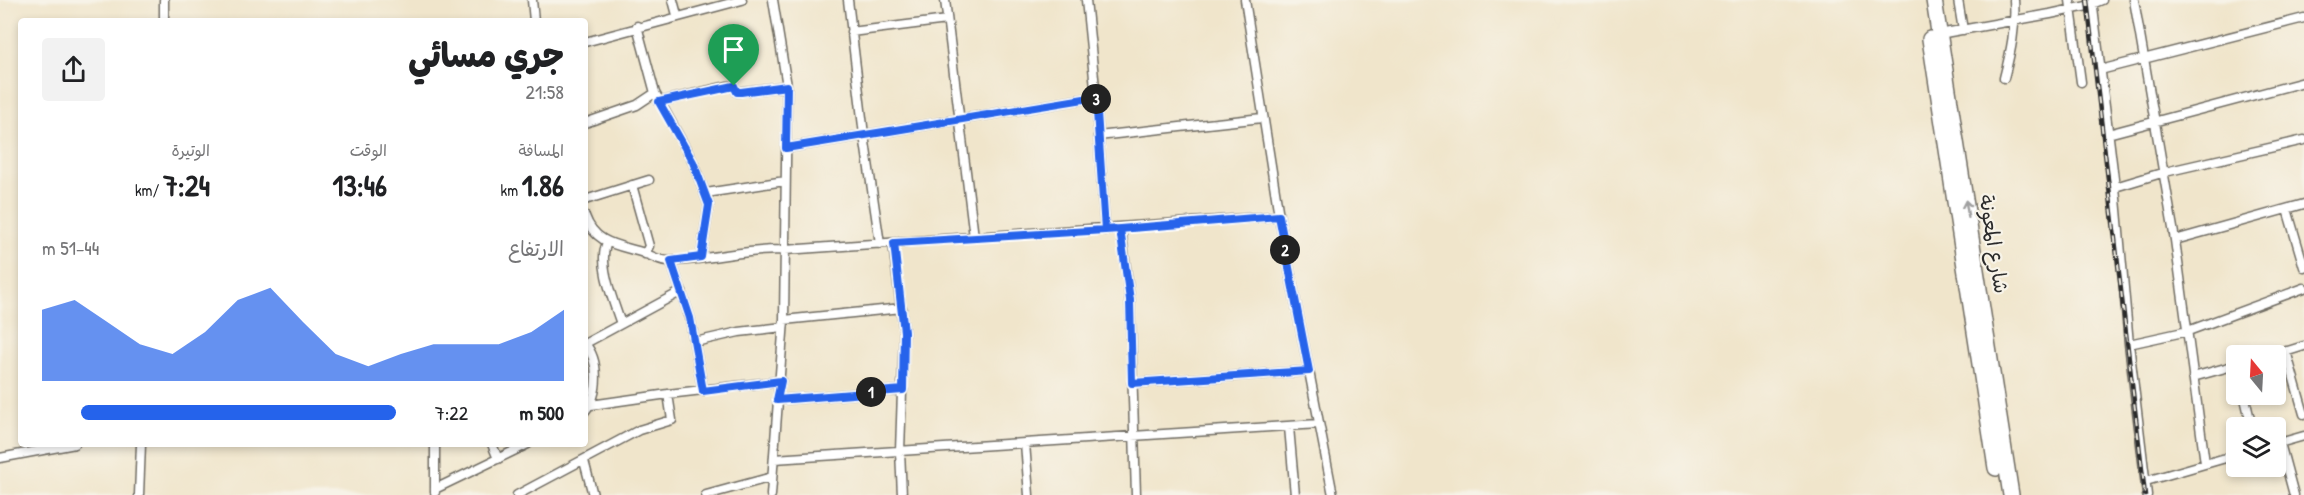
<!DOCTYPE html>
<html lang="ar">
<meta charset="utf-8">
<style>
body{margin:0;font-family:"Patrick Hand","Playpen Sans Arabic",sans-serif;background:#f2f2f2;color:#202124;direction:rtl;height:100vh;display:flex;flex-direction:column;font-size:22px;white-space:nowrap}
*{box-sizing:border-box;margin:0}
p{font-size:20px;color:#757577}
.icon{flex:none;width:33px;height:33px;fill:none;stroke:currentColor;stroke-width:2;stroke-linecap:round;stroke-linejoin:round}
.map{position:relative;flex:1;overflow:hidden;direction:ltr}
.details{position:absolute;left:18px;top:18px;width:570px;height:429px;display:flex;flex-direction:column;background:#fff;border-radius:6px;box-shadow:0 3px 9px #0003;direction:rtl}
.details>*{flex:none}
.needle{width:39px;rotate:342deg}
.buttons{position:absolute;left:2226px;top:345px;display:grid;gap:12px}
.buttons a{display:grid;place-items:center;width:60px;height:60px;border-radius:6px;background:#fff;box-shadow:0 3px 9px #0003;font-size:30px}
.pin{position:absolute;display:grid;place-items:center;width:51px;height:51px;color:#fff;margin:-62px -26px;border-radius:50% 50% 50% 0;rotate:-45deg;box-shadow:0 0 6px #0007}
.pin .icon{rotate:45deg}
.km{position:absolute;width:30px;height:30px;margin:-15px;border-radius:50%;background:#222;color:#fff;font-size:16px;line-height:30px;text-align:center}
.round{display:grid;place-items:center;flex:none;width:63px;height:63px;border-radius:6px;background:#f2f2f2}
.summary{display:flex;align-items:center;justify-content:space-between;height:102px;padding:0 24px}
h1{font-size:33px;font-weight:800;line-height:45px}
.stats{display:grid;grid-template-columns:repeat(3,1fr);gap:9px;height:102px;padding:6px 24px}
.stats div{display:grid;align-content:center}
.stats b{font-size:30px;font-weight:800}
.stats small{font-size:16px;font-weight:400}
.stats p{font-size:16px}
.chart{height:168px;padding:12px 24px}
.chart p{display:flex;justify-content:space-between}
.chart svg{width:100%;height:108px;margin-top:6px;fill:#2563eb;opacity:.7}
ul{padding:0 24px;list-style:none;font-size:20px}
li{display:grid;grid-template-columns:96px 72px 1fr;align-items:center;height:45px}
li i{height:15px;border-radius:8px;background:#2563eb}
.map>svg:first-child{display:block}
</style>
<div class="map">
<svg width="2304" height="495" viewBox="0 0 2304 495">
<rect width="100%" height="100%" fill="#f7f3e8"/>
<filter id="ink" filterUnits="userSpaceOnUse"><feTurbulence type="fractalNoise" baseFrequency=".0167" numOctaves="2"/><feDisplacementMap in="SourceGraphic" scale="12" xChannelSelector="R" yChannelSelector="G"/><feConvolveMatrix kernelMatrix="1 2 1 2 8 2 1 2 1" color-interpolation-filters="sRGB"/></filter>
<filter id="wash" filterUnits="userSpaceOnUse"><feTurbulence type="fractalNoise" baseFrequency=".008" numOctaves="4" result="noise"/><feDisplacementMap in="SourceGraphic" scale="24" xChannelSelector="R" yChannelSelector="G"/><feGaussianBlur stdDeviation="1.35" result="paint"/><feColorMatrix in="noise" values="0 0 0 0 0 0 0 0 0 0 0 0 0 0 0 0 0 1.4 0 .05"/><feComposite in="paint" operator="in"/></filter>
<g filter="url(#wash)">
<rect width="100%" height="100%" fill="#f0e5cb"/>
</g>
<g filter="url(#ink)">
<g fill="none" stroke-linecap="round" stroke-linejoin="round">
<defs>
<path id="street" d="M164,0v21
M532,0l2,21
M673,0l4,15
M848,0l16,135 16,109
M945,0l29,237
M1086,0l10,97
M1245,0l34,216 54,279
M1958,0l5,30
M2070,0l11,82
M2092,0l23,187 14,157 18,151
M2134,0l41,240 30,223
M637,26l18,67 38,69 16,43 -8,52
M851,32l96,-12
M1939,34l111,-20 37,-8 15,-6
M585,42l157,-42
M2100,70l204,-52
M2004,78c7,-27 12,-50 10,-78
M659,102l68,-16h7l3,6 50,-6
M585,123l52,-18 18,-12
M2108,134l196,-52
M1098,136l164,-18
M786,148l310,-51 9,133
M632,185l17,61 -4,8
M2115,187l50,-15 139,-32
M706,193l79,-12
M585,200l64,-20
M2287,209l17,58
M585,216c10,29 35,29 59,37 10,4 15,8 26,8 39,-1 76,-12 115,-11l494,-34
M1121,229l9,71 6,195
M2175,240l129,-36
M607,243c-10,19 7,60 14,81
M893,243l11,89 -4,119 2,44
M671,261l19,57 13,73
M784,320l118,-12
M695,342l44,-10 44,-5
M586,343l96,-52
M585,344c14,15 15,50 0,67
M2129,344l59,-13 116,-43
M2286,351l18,63
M2272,356l32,-10
M2193,377l43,-12
M1132,383l177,-12
M2244,394l8,34
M777,400l126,-10
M591,405l77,-11
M1289,427l6,68
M1025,443l4,52
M2280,443l14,52
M492,444l6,15
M2276,444l28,-8
M0,458l75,-14
M774,459l545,-35
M584,461l9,34
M2146,481l90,-26
M435,489l93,-45
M435,492v-48
M139,495l2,-51
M517,495l122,-65 33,-10 -4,-26 113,-13
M706,495l66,-18
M771,495l13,-175 3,-234 -14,-86"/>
<path id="highway" d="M1934,0l77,495
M1930,39l66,429"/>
</defs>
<use href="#street" stroke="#706c63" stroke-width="11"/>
<use href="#highway" stroke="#706c63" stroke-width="18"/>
<use href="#street" stroke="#fff" stroke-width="8"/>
<use href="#highway" stroke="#fff" stroke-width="15"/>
<defs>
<path id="rail" d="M2087,0l58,495"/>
</defs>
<use href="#rail" stroke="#2b2b2b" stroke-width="4.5"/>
<use href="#rail" stroke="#f7f3e8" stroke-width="2" stroke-dasharray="7" stroke-linecap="butt"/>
</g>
<defs><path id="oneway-shaft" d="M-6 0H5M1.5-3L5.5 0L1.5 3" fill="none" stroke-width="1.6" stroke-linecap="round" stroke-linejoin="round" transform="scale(1.5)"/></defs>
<use stroke="#a0a0a0" href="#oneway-shaft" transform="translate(1967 209) rotate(-99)"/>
</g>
<g fill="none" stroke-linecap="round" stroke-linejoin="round" filter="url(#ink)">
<defs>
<path id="route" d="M734,86l-75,16 34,60 16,43 -8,52 -30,4 19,57 13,73 78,-10 -4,19 126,-10 1,-58 -10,-89 211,-13 15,-1 159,-13 30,155 -177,12 -2,-83 -10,-71 -15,1 -9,-133 -310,51 1,-62 -46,6h-4l-3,-6"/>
</defs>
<use href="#route" stroke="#fff" stroke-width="12"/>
<use href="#route" stroke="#2563eb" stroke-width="8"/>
</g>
<g text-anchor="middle" stroke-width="4.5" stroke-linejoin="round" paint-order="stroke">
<g font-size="20" fill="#2b2b2b" stroke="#f7f3e8">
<text transform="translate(1994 244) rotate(81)" y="7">شارع المعونة</text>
</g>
</g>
</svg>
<div class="buttons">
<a><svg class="needle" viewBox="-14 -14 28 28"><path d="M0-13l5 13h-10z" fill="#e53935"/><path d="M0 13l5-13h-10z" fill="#757577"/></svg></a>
<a><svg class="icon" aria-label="layers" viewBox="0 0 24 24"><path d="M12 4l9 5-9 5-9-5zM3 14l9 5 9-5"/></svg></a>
</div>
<div class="pin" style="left:734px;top:86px;background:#1e9e55"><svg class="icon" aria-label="arrive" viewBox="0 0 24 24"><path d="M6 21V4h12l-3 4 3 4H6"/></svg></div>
<b class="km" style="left:871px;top:392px">1</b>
<b class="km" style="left:1285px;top:250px">2</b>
<b class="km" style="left:1096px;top:99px">3</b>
<section class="details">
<div class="summary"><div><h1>جري مسائي</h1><p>21:58</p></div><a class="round"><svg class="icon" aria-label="share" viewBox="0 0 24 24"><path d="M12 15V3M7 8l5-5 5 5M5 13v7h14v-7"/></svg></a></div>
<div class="stats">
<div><p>المسافة</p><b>1.86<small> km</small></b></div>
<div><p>الوقت</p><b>13:46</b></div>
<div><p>الوتيرة</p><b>7:24<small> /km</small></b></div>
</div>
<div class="chart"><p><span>الارتفاع</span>44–51 m</p>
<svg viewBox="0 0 160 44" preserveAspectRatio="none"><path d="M0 44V15L10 11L20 20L30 29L40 33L50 24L60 11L70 6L80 20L90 33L100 38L110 33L120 29L130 29L140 29L150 24L160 15V44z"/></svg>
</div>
<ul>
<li><b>500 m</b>7:22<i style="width:89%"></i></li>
</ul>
</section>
</div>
